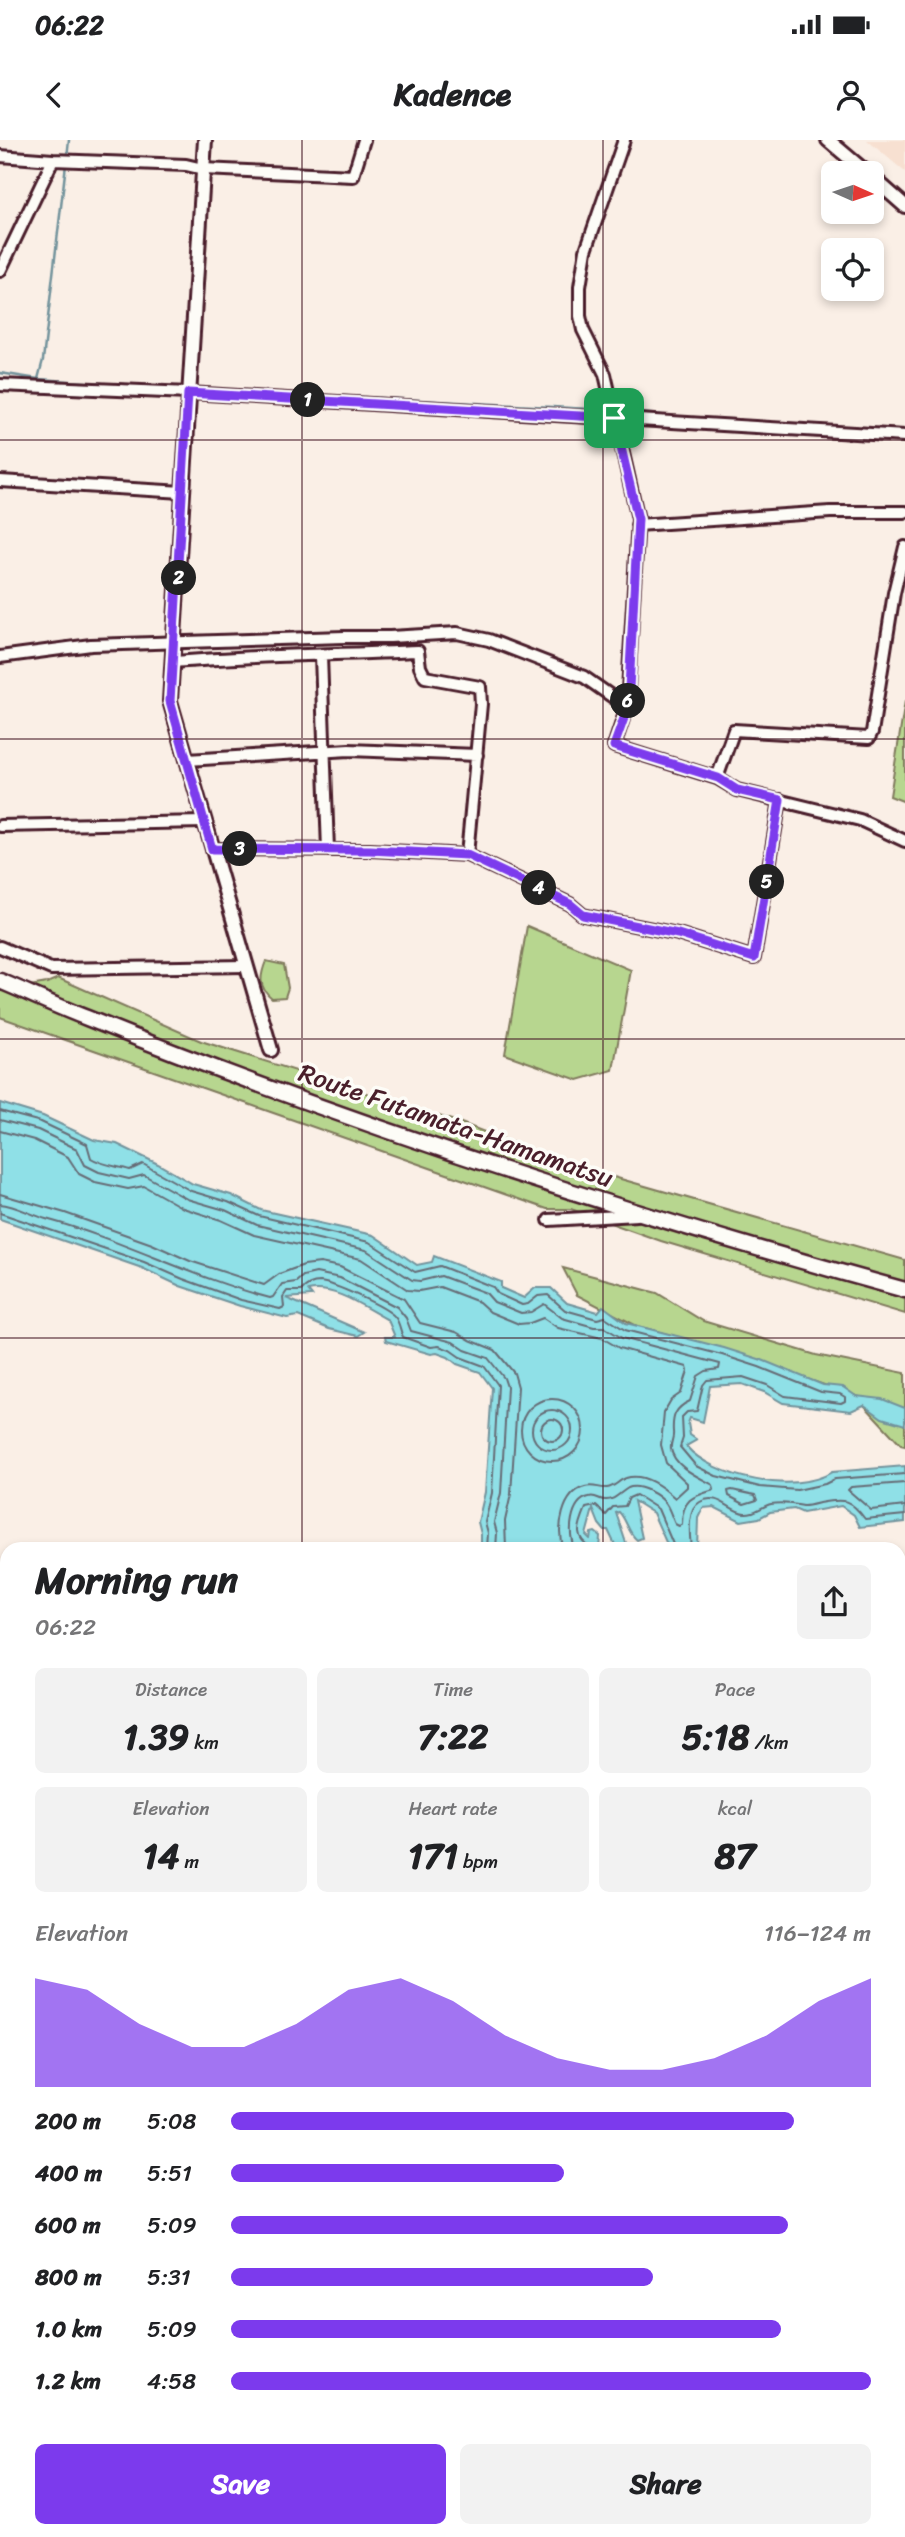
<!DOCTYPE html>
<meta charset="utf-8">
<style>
body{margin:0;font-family:Sriracha,sans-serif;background:#f2f2f2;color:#202124;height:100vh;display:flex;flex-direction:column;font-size:26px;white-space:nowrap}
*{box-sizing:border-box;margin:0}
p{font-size:23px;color:#757577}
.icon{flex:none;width:38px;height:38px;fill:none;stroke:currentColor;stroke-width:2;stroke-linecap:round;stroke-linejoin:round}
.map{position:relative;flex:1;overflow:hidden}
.details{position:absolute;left:0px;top:1402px;width:906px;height:996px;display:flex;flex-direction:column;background:#fff;border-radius:21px 21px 0 0;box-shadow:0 4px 10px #0003}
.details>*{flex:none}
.needle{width:46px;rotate:93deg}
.fabs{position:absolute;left:821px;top:21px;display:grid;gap:14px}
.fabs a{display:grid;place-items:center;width:63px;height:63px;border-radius:10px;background:#fff;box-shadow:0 4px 10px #0003;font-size:35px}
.pin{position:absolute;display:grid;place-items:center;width:60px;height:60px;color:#fff;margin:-30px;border-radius:14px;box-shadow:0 4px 10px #0006}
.km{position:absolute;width:35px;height:35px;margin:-18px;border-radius:50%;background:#222;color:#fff;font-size:19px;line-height:35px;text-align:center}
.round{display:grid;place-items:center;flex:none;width:74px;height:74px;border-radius:10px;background:#f2f2f2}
.headline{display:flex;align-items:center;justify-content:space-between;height:119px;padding:0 35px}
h1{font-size:38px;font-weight:700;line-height:52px}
.figures{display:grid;grid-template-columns:repeat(3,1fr);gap:10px;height:119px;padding:7px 35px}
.figures div{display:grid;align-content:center;border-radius:10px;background:#f2f2f2;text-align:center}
.figures b{font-size:35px;font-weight:700}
.figures small{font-size:19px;font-weight:400}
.figures p{font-size:19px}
.chart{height:196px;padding:14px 35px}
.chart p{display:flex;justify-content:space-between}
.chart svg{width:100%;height:126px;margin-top:7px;fill:#7c3aed;opacity:.7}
.cta{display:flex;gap:14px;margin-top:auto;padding:14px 35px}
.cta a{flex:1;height:80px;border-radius:10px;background:#7c3aed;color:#fff;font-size:28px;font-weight:700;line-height:80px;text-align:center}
.cta a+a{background:#f2f2f2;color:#202124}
ul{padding:0 35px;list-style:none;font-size:23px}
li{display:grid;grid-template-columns:112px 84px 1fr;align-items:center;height:52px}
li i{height:18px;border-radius:9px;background:#7c3aed}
.status{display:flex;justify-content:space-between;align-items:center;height:49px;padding:0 35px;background:#fff;direction:ltr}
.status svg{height:19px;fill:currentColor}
header{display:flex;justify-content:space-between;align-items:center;height:91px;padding:0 35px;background:#fff;font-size:32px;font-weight:700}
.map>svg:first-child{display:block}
</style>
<div class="status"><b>06:22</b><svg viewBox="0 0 49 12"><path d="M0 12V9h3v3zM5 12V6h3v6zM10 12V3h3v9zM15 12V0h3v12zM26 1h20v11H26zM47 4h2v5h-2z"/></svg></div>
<header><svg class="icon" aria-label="back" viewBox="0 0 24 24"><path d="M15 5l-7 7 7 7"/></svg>Kadence<svg class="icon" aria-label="person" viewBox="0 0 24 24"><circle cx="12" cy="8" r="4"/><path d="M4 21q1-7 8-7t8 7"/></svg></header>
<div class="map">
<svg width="905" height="2397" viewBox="0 0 905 2397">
<rect width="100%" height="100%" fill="#faefe6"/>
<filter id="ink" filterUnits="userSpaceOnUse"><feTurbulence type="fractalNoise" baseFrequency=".0143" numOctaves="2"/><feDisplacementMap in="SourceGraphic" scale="14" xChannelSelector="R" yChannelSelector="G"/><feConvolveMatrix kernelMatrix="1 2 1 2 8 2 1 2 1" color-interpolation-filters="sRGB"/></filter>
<g filter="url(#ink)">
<path fill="#f7e0d1" d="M867,0h38v32z"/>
<path fill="#b7d68f" stroke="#807a5d" stroke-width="2" d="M905,561v101l-15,-6z
M527,786l104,44 -18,100 -35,10 -73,-26z
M266,821l18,4 4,23 -3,9 -13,1c-14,-11 -12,-22 -6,-37z
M58,838l143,63 260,82 107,41 337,96v54l-244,-73 -90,-32h-24l-547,-192v-26l47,-8z
M563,1128l94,25 46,28 113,34 89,18v36l-49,-13 -147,-51 -72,-19 -60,-31z
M864,1265l41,20v21l-4,-1z
M0,2072l7,5v190l-7,-2z
M0,2314l7,3v71l-7,-2z
M900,2388l5,1v8h-463l-23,-6 481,-1z
M163,2390l77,1 21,6h-99z
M13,2391l119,-1v1l-2,6h-97z"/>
<path fill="#8fe0e7" stroke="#73939c" stroke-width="2" d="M0,963l43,13 51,24 23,4 41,20 35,20 38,11 30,15 112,25 44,30 15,-3 2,-6 67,26v6l23,10 11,-10h16l16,15 31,9 5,-6 23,17 98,25 38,12 61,25 20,2 13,9 26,3 23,9v17l-23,-7 -18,-13 -13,6 -68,-8 -19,-11 -22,-8 -32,2 -7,36 -13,-4 -2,5 2,12 7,5 -11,6c27,32 109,49 146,26l73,-6v56l-45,5 -6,-12 -13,-9 -38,7 -9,-4 -24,3 -11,6 -18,3 -27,-14 -11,1 -5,10 -1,31h-28l-16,-36 -19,-12 8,37 -5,2c-9,-7 -10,-20 -18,-28l-3,1 12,36h-11l-9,-19h-4l-5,-6 -6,-15 -7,26 4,4 1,-6 4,-1 5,4 -1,13h-118v-15l-3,-12 7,-30 7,-104 -12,-16 -23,-8 -9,-7 -11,-4 -6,1 -45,-13 -1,-4h10l-7,-17c-23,-12 -53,-35 -80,-29l4,5 -26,2 78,34 -6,4 -29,-7 -31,-13 -11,2 -47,-12 -60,-20 -38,-18 -142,-49z
M0,1427l7,1v662l-7,-7z
M900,1568l5,2v444l-5,4z
M900,2306l5,1v77h-5z"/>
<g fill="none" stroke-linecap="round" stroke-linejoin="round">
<path stroke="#666c76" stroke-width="2" d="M0,971l41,11 46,22 4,14c11,7 26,8 39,12l13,-6 48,27 37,11 31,14 110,26 46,30 25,-6 53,21 5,7 24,11 6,-1 10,-8 10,-1 17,15 32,9 8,-2 20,13 97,25 37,12 62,25 19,2 5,3v4l-4,2 -56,-7 -18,-11 -24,-8 -36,3 -4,5 -6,26 -10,1 -5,5 1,21 -3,9 16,19 20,10 44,11 37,3 28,-6 10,-5 70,-5
M0,980l38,10 39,19 8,16 14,7 30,7 15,-4 43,24 38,11 32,15 109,25 46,30 8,1 21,-5 45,17 8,9 27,11 10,-1 13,-8 18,14 32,9h10l18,11 98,26 -1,5 -13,2 -8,5 -8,25c-15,7 -18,15 -17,31 1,6 -3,11 -2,17 3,18 28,28 42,36l1,5c-20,6 -32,8 -32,34l-3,2 -4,-2c-3,-6 -5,-14 -9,-20 -6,-9 -27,-21 -38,-16 -7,4 -14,13 -23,12 -6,0 -9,-5 -16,-3 -19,4 -22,38 -14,52
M0,991l34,9 34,17 11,17 16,8 33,7 16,-3 39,22 38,12 33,15 107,24 47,31 11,1 21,-4 39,15 11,10 29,12 11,-1 13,-5 15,10 44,10 17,10 68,19 1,4 -7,22 -10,7 -7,12 -3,33 5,18 21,20v4l-12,11c-12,-11 -31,-26 -49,-20 -7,2 -11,9 -19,10 -7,1 -14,-4 -22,-1 -23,6 -29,42 -22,62
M0,1054l65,19 87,31 38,17 74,24 15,-11 25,-9 16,-2 20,4 64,32 16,24 36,9 14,8 25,10 19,23 4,14 -7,107 -6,27 1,28
M0,1064c15,1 32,11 46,15 77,21 147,59 224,79l3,-1 9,-13 14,-2 7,-6 13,-3 24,5 57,29 9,11 5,13 42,11 12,8 23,8 16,20 3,9 -6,106 -7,29 3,11 -1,16
M0,1073l144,49 39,17 58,21 39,9 4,-2 -1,-10 4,-6h14c5,-6 10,-9 19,-9 13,1 67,25 75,35 5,6 5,14 8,20l28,10 8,-1 11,4 10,7 24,9 14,19 -6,108 -7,29 3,11 -1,16
M521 1290a31 31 0 1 1 62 0a31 31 0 1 1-62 0Z
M532 1290a20 20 0 1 1 40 0a20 20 0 1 1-40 0Z
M541 1290a11 11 0 1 1 22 0a11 11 0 1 1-22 0Z
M905,1343l-54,4 -3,3 23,20 34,-4
M732,1350l23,5 2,5 -13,4 -15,-8 -1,-5z
M593,1409c-20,-11 -15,-22 -7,-41l10,-2 10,9 7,-8 12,-1 4,-8 7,-3 22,14 17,40
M691,1409c-1,-13 -5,-39 9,-47 18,-11 31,11 45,11 10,1 17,-7 26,-9 12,-2 21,0 32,2 5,0 12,-2 16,-3 26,-5 31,-4 46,16l40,-4"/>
<path stroke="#73939c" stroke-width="2.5" d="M67,18l2,-18
M0,233l38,6 123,8
M38,239l5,-19 23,-196
M192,248l417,22
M619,271l73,7"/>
<defs>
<path id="minor" d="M624,0l-38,110 -6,37v29l3,14 22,44 33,145 -11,188
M0,16l53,4 133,5 17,4 150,7 11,-36
M0,131l53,-111
M0,245l189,8 716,43
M0,341l183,11
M637,385l193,-13h75
M321,516l7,194
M0,517l91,-12 253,-8h46l67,-4 32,7 95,37 43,30 -13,39 103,32 20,12 123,30 45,21
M173,522c81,-7 163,-7 245,-11l2,16 5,10 55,10 1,17 -14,151
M187,620l162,-10 128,5
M717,638l17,-48 135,8 3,-6 22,-139 11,-46
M0,686l204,-4
M212,709l158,1 97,5 103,49 13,11 95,19 76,24 26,-158
M0,807l51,22 195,-3
M549,1080l88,-5"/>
<path id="tertiary" d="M205,0l-35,561 101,349
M828,0l39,33
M872,37l33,29
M138,2397l1,-7"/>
<path id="secondary" d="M0,841c29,12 58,26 87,37 267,108 541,196 818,272
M0,2310l7,3
M231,2390l20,7"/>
</defs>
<use href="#minor" stroke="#4a1f2b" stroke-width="16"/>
<use href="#tertiary" stroke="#4a1f2b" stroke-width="18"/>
<use href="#secondary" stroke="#4a1f2b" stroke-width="19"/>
<use href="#minor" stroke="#fdfcf7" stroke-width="10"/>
<use href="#tertiary" stroke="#fdfcf7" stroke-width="12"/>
<use href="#secondary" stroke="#fdfcf7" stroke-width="14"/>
</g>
</g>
<g fill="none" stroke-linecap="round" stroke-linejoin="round" filter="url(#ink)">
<defs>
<path id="route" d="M188,253l426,25 24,101 -10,188 -14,39 104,32 19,12 43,10 -26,158 -76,-24 -95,-19 -13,-11 -103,-49 -97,-5 -158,-1 -42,-148z"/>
</defs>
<use href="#route" stroke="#fff" stroke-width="14"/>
<use href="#route" stroke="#7c3aed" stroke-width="9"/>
</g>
<path fill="none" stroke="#4a1f2b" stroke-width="2" stroke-opacity="0.55" d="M302,0v1409M603,0v1409M0,300h905M0,599h905M0,899h905M0,1198h905M0,1498h7M900,1498h5M0,1798h7M900,1798h5M0,2097h7M900,2097h5M302,2390v7M603,2390v7"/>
<g text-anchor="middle" stroke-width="7" stroke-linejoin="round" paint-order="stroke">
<g font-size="26" fill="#4a1f2b" stroke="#fdfcf7">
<text transform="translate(456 985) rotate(19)" y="9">Route Futamata-Hamamatsu</text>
</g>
</g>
</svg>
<div class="fabs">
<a><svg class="needle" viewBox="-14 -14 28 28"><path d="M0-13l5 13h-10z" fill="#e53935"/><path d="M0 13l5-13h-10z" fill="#757577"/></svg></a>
<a><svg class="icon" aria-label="locate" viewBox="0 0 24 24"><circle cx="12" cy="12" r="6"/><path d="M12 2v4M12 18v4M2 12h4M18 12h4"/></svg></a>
</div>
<div class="pin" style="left:614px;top:278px;background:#1e9e55"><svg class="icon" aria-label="arrive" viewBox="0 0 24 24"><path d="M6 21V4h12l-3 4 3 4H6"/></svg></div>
<b class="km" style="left:308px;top:260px">1</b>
<b class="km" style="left:179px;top:438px">2</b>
<b class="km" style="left:240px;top:709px">3</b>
<b class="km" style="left:539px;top:748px">4</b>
<b class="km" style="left:767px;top:742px">5</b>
<b class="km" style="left:628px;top:561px">6</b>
<section class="details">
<div class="headline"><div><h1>Morning run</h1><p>06:22</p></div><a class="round"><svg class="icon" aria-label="share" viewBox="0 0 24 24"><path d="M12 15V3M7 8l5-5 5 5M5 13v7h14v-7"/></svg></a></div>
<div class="figures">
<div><p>Distance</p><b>1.39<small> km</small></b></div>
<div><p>Time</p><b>7:22</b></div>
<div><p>Pace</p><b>5:18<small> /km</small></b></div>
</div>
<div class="figures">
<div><p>Elevation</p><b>14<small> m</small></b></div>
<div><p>Heart rate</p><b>171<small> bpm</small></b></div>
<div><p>kcal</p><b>87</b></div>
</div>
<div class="chart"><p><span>Elevation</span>116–124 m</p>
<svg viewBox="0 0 160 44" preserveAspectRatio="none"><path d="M0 44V6L10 10L20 22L30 30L40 30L50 22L60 10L70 6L80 14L90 26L100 34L110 38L120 38L130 34L140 26L150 14L160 6V44z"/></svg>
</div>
<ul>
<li><b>200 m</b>5:08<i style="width:88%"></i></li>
<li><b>400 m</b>5:51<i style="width:52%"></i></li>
<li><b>600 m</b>5:09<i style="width:87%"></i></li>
<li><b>800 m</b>5:31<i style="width:66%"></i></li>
<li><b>1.0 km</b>5:09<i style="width:86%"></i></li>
<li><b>1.2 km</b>4:58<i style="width:100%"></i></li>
</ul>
<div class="cta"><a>Save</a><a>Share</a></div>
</section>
</div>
